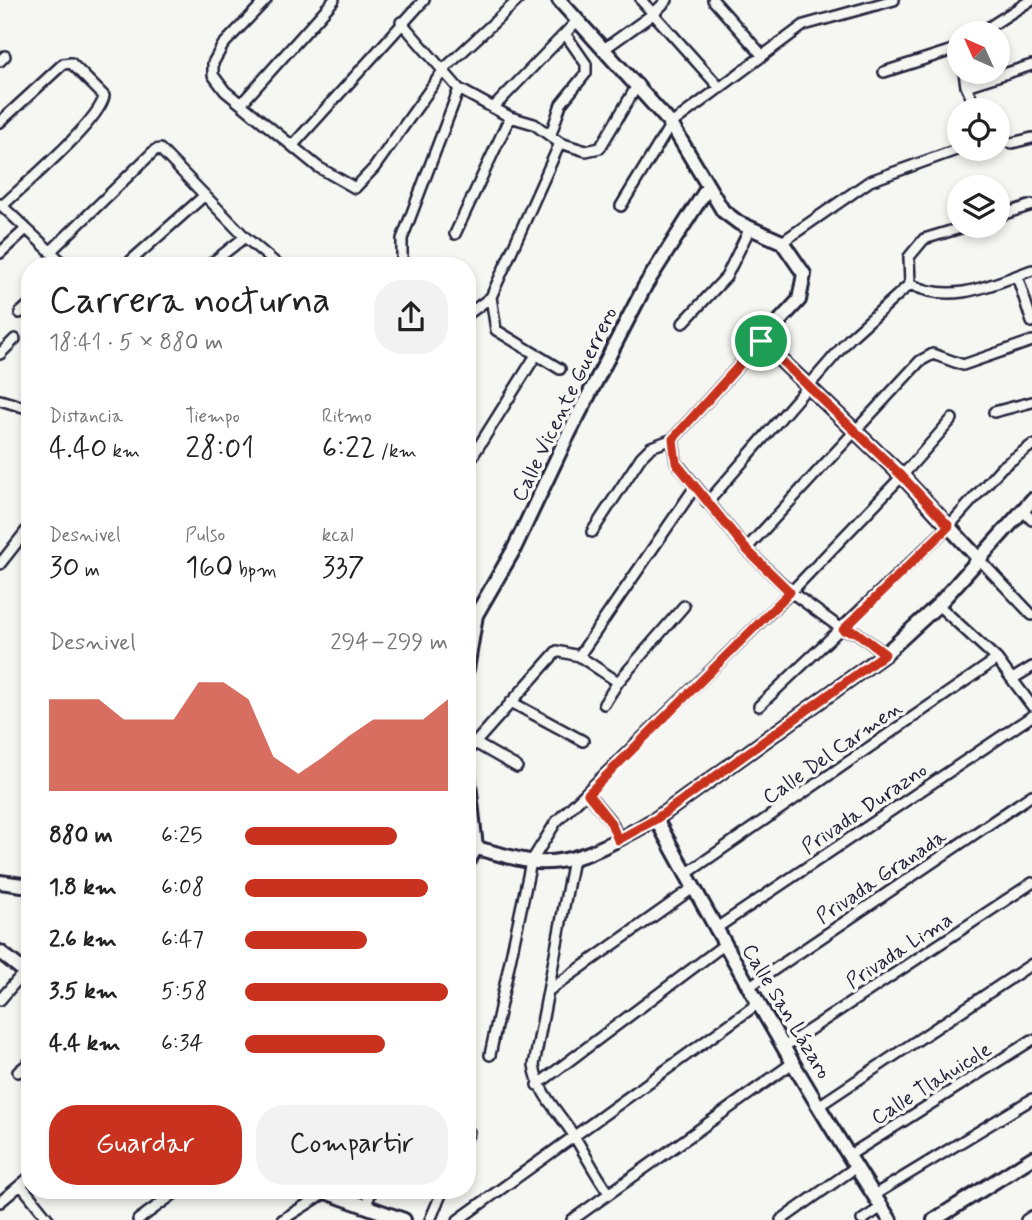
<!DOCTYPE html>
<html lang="es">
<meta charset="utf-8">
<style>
body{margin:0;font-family:Mynerve,sans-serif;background:#f2f2f2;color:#222;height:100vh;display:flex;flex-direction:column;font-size:26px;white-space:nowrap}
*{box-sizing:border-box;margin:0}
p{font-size:23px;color:#767676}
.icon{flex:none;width:38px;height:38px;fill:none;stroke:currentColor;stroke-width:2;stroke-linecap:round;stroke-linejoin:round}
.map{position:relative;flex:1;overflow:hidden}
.drawer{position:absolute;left:21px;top:257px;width:455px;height:942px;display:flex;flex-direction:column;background:#fff;border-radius:28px;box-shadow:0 4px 10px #0003}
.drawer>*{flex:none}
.needle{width:46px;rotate:315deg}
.controls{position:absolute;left:947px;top:21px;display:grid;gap:14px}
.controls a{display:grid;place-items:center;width:63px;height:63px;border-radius:50%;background:#fff;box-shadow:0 4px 10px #0003;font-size:35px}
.pin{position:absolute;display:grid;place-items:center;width:60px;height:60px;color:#fff;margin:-30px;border:4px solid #fff;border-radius:50%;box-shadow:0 2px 7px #0007}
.round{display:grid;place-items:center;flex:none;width:74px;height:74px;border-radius:28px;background:#f2f2f2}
.summary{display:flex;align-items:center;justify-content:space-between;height:119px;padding:0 28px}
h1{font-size:38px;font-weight:600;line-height:52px}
.stats{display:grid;grid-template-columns:repeat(3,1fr);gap:10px;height:119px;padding:7px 28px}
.stats div{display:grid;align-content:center}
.stats b{font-size:30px;font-weight:600}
.stats small{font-size:19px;font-weight:400}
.stats p{font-size:19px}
.chart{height:196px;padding:14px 28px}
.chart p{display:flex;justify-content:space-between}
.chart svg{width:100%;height:126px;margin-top:7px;fill:#c8321e;opacity:.7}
.button{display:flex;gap:14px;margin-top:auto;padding:14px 28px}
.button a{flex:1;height:80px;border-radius:28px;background:#c8321e;color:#fff;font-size:28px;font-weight:600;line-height:80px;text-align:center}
.button a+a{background:#f2f2f2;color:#222}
ul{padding:0 28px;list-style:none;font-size:23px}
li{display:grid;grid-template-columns:112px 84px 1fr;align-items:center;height:52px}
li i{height:18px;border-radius:9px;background:#c8321e}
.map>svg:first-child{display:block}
</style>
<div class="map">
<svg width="1032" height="1220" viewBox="0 0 1032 1220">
<rect width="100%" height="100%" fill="#f6f6f2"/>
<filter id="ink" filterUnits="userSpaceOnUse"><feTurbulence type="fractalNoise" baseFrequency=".0143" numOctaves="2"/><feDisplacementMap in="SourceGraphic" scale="14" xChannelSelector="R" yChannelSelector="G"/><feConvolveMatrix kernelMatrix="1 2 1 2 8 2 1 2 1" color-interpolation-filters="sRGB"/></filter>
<g filter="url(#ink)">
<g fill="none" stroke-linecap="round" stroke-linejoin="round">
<defs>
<path id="street" d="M266,0l-43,45 -10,18v12l12,16 93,76 37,21 19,-20 71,-100 73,-68
M641,0l79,88
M713,0l50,56
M401,22l58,67 51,28 24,7 26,19 -69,154 5,33 64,39
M980,33l51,-33
M604,49l49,-35 14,-14
M0,61l5,-5
M884,72l75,-24
M964,72l2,14 11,24
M966,86l66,-21
M241,104l93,-104
M493,108l84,-87
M0,122l63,-58 8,-1 33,33c-4,25 -80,89 -102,110
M551,134l10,-30 25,-31v-9l-20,-29
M998,140l14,3 20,-5
M560,143l26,8 14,-3 38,-64
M293,145l131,-145
M0,204l66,62
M621,206l50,-82 133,-99 90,-25
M998,216l34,-11
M455,234l55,-117
M782,242l88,-61 89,-32
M50,252l105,-102 5,-1 85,88 34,29
M0,253l26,-24
M125,266l80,-71
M208,266l37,-29
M402,266v-27l57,-150
M1017,276l15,46
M910,284c42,21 81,1 122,-14
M20,313l10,-9
M467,315l24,-18
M683,323l43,-46 24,-49
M0,354l15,-15
M0,400l30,9
M994,412l38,-10
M673,439l3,23 70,87 45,43 52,38 13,2 29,22
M673,439l88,-98
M467,465l69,-110
M707,503l143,-165 60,-54 -1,-27 15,-18 43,-13
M1022,510l10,10
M592,532l49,-75 10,-10 22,-8
M746,549l174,-188 13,-7 30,11 69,-24
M977,557l55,58
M0,564l30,-38
M938,605l59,54 35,47
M579,656l116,-169
M1014,678l18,-11
M511,702l72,39
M604,704l14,-22 66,-76
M759,706l190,-180 52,-58 31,-23
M475,743l42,24
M467,752l90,-101 22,5 39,26
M588,794l24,29 7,17
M573,859l-39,206c5,31 24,45 40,71 12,19 21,38 35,57
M686,874l311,-215
M715,929l317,-213
M750,986l282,-191
M548,991l145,-103
M0,1000l24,-28
M785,1046l247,-163
M490,1055l41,-193 25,-40 235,-230 111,-116 50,-57
M18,1072l12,-10
M537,1085l188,-141
M820,1105l212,-141
M467,1136l2,-4
M848,1156l184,-116
M21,1185l28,35
M874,1195l158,-96
M0,1202l30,-25
M365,1207l7,-17
M138,1220l41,-30
M282,1220l43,-27
M430,1220l13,-30
M458,1220l302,-218
M572,1220l222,-158
M781,1220l75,-53
M862,1220l20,-13
M1026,1220l6,-4"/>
<path id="secondary" d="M559,0l112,124 52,87 16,12 43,19 22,32 -5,26 -38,41 141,135 75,81
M467,669l9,-54 37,-64 53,-112 79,-153 63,-99
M467,765l9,83
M656,819c74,135 149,272 234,401
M476,848c17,4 35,10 53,13 44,8 90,-22 127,-42l229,-165 53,-49 94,-105
M467,863l9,-15
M0,882l30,4
M0,952l30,24
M320,1190l84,30
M934,1220l98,-62"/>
</defs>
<use href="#street" stroke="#22223b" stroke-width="14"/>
<use href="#secondary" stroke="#22223b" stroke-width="18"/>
<use href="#street" stroke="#f6f6f2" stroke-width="9"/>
<use href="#secondary" stroke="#f6f6f2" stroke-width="12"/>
</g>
</g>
<g fill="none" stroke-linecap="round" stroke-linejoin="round" filter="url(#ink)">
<defs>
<path id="route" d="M761,341l141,135 47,50 -106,104 13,2 29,22 -229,165 -38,21 -7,-17 -23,-29 202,-202 -44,-43 -70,-86 -3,-24z"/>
</defs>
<use href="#route" stroke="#fff" stroke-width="14"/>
<use href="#route" stroke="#c8321e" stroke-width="9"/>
</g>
<g text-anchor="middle" stroke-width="7" stroke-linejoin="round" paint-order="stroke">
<g font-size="21" fill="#22223b" stroke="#f6f6f2">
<text transform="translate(564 404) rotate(-64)" y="7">Calle Vicente Guerrero</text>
<text transform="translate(832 752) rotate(-35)" y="7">Calle Del Carmen</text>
<text transform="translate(864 808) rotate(-34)" y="7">Privada Durazno</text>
<text transform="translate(881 876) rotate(-34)" y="7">Privada Granada</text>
<text transform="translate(899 950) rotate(-33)" y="7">Privada Lima</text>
<text transform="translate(787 1011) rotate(59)" y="7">Calle San Lázaro</text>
<text transform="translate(931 1083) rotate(-32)" y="7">Calle Tlahuicole</text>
</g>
</g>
</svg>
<div class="controls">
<a><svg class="needle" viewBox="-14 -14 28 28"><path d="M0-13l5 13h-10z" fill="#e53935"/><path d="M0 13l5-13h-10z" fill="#767676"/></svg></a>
<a><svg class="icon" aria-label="locate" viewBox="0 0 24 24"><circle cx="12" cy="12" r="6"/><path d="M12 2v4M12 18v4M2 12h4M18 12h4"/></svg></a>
<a><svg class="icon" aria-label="layers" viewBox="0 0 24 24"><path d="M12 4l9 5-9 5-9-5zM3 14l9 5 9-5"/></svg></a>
</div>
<div class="pin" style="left:761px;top:341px;background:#1e9e55"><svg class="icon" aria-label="arrive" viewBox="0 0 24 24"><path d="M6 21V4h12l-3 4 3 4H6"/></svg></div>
<section class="drawer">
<div class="summary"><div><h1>Carrera nocturna</h1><p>18:41 · 5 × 880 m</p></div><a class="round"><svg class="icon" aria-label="share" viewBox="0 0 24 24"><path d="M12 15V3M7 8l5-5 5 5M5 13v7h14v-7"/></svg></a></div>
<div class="stats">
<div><p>Distancia</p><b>4.40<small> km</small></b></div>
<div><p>Tiempo</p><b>28:01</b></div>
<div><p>Ritmo</p><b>6:22<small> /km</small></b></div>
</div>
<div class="stats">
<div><p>Desnivel</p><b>30<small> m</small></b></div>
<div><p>Pulso</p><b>160<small> bpm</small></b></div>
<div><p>kcal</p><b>337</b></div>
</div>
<div class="chart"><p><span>Desnivel</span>294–299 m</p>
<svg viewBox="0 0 160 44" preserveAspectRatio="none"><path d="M0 44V12L10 12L20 12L30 19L40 19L50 19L60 6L70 6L80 12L90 32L100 38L110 32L120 25L130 19L140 19L150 19L160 12V44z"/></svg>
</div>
<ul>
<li><b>880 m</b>6:25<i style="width:75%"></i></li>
<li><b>1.8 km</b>6:08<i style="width:90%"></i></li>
<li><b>2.6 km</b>6:47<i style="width:60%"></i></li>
<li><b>3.5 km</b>5:58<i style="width:100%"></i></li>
<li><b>4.4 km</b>6:34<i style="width:69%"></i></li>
</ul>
<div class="button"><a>Guardar</a><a>Compartir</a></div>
</section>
</div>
